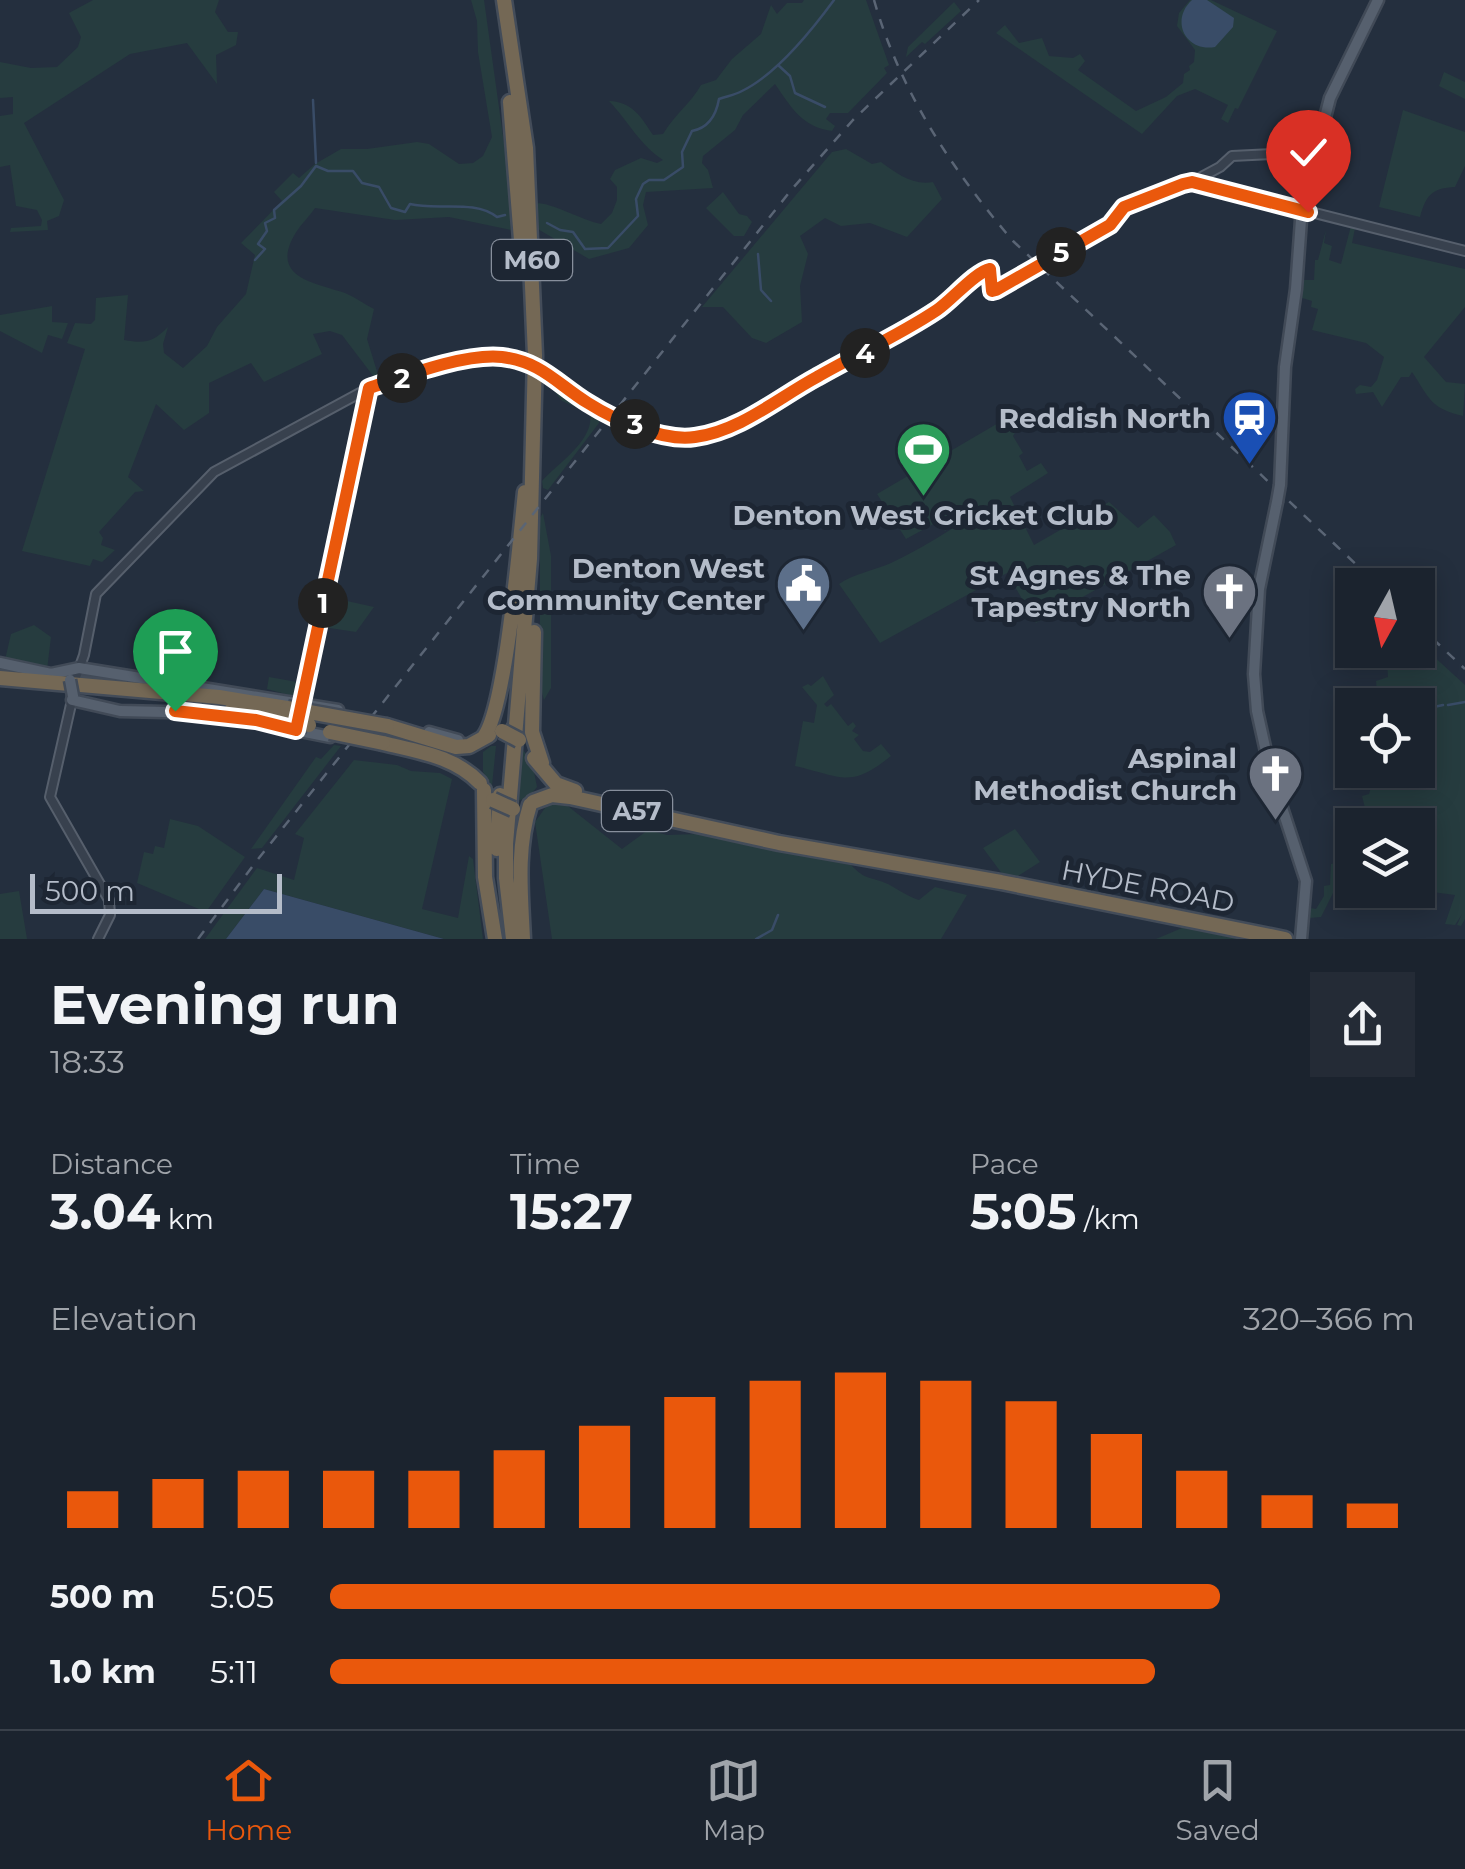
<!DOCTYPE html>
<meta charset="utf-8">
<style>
body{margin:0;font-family:Montserrat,sans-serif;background:#242b36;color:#f1f3f6;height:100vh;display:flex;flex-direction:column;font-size:38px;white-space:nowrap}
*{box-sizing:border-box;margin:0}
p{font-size:32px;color:#a0a4aa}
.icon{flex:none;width:55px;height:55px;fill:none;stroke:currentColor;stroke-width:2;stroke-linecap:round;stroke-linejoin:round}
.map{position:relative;height:939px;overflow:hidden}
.details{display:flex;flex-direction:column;background:#1b232e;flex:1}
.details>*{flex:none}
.needle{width:65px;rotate:188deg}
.fabs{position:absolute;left:1335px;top:568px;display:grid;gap:20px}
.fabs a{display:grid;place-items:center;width:100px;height:100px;border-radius:0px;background:#1b232e;box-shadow:0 5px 25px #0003,0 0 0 2px #39404a;font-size:50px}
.scale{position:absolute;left:30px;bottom:25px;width:252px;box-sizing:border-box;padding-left:10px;border:5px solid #b4bcc9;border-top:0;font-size:28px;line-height:35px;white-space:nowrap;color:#b4bcc9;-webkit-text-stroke:8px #1d2633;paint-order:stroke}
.pin{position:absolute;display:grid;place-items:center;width:85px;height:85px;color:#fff;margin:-102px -42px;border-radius:50% 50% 50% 0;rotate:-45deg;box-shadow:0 0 10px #0007}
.pin .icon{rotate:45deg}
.km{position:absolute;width:50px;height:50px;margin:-25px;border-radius:50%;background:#222;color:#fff;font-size:28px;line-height:50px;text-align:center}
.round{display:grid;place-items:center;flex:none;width:105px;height:105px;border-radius:0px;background:#242b36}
.summary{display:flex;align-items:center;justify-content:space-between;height:170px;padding:0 50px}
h1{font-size:55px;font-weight:700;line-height:75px}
.stats{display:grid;grid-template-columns:repeat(3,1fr);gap:15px;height:170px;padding:10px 50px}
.stats div{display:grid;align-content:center}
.stats b{font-size:50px;font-weight:700}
.stats small{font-size:28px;font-weight:400}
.stats p{font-size:28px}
.chart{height:280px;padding:20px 50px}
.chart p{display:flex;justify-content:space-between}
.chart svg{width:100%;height:180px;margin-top:10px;stroke:#ea580c;stroke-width:6}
ul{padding:0 50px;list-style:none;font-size:32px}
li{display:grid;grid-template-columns:160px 120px 1fr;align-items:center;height:75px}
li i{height:25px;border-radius:12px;background:#ea580c}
.dock{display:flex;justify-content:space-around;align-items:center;height:140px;border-top:2px solid #39404a;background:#1b232e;font-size:28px;color:#a0a4aa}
.dock a{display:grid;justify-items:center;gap:5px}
.dock .active{color:#ea580c}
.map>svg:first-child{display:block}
</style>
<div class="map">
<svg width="1465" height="939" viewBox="0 0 1465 939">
<rect width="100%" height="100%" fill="#242f3e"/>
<path fill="#263c3f" d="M93,0h126l-4,12 13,20h10l-2,13 -20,10 1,29 -30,-41 -57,11 -106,69 40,77 -5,16 -12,5 1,9 -38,2 1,-4 30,-2 1,-6 -5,-10 -21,-4 -6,-41 -10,2v-51l13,-2v-17l-13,1v-36l31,6 26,-1 21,-20 3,-10 -12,-24z
M471,0h13l25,179 2,51 -62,-13 -54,3 -80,-12c-6,9 -14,16 -20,26 -26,44 21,49 50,59 10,4 19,11 29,16l-7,30 12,39 -2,3 -35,-46 -12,-4 -17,3 9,20 -58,28 -13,-19 -42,20v30l-25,17 -28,-26 -28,73 16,14 -9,1 -36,40 4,6 -2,7 14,5 -13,12 -9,-3 -3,7 -68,-15 63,-202 -18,-6 8,-20 16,1 4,-4 1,-22 32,-3 -4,45c21,4 29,2 44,-13l-5,17 1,9 19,15 24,-22 10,-19 29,-33 9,-39 -14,-12 41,-42 -8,-9 19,-19 6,5 16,-14 26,-15h26l50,-7 12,2 30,20 14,-1 10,-7 9,-19 -14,-85 -1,-31z
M804,0h62l23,65 -5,3 3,5 -39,40h-18l-4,6 9,7 -3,5c-30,-4 -41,-24 -57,-47l-32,31 -8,15 -32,26 -1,7 6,7 5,18 -67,4 -3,13 5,20 -19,23 -40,11 -53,-31v-25c17,0 45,17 65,21l11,-11 5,-13v-13l-7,-8 5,-9 26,-12 16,5 6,-3c-23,-15 -35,-39 -54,-59 24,1 32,16 44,34l10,-1c12,-20 28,-31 38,-49l15,-5 16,-21 29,-25 10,-29 6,9 10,-11h15z
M1190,0h21l66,31 -39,78 -3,-1 -7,15 -7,-4 7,-14 -33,-16 -18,7 -35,38 -146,-101 9,-8 14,18 23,-5 7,18 24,2 7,-4 5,7 -7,9 58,41 30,-14 17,-14 1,-9 6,-4 -1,-4 5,-4 1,-12 -18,-24 2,-13z
M954,2l7,9 -36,33 -3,-2 -16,15 2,-10z
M1444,72l21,10v17l-26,-13z
M1403,110l62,22v34l-10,21c-23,1 -29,8 -35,30l-41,-10z
M846,149l26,15 9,-2c15,11 32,24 52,20l9,17 -35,38 -37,-14 -29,3 -16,-8 -25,18 8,18 -8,32 2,36 -36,21 -14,-5 -29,-31h-21l130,-155z
M723,192l16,22 8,2 5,6 -8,14h-10l-28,-28z
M1351,226l4,2 -3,15 113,26v38l-41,50 22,25 19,2 -2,32c-33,-8 -33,-17 -51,-44l-3,5h-8l-19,30 -9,-15 -17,2 -1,-5 5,-4 11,2 6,-7 7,-23 -18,-14 -54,-13 6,-21 -7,-2 1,-6 -13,-4 2,-17h13l1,-20h3l8,-30 -2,13 8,3 -3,14 12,4z
M52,306v16l16,1 -6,16 -14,-4 -6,18 -42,-22v-16z
M543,375l58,39 -2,9 -51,67 -5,-2 -1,-7c16,-18 53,-41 48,-68l-28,-12 -13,-16 -6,-2z
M1012,415l6,13 -5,8 10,17 -4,3 8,15 14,-8 7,10 -38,24 24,48 75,-43 29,26 16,-13 16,17 6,13 -140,78 -29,-50 -127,70 -41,-59c16,-11 34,-13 52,-21 30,-14 58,-32 85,-50h7l-2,-7 -36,25 -6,-10 -33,18 -29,-45z
M543,513l8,43v132l-7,12 -4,-15v-167z
M329,597l45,10 -18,25 -33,-5z
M34,625l17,12 -4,33 -42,-10 6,-26z
M1418,642l47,43v234l-4,7 -4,-1 5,-11 -7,11 -10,-1 10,-29 -38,-5 1,-65h-58l6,-13 -4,-16 7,-2 7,-24h42v-65h-40l-2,-24 12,-4 -2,-27h32z
M823,676l11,19 -10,9 3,3 4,-3 17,22 5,-4 3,4 -4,5 7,4 -5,4 9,12 7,1 11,-8 10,12c-41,33 -48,21 -96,10l8,-45 11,2 3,-18 -15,-18 6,-3 3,2z
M269,677l34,6 -2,12 -4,2 -30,-8z
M518,743l14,19 5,25 -9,11 -16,4z
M334,745l7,1 -79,102 -11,1 65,-92 5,2z
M491,746h5l-4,40 -9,-14v-20z
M354,760l43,5 14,6 29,2 12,6 -30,130 36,9 11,-62 4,3 10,80h-39l-180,-50 -38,50h-21l52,-71 37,12 10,-42 -9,-4z
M555,803h9l58,46 26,-19 19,5 31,-1 153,31c15,16 19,11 37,19 11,6 19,12 31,16l16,-13 32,8 -26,44h-389l-17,-117 10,-14z
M170,819l28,7 47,31 -39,55 -69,-29 7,-31 9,2 2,-8 9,2z
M1015,829l25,33 -25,16 -12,-3 -20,-27z
M1352,849v33l-13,-1 -18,36 -12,1 1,-10 6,1 8,-13v-10l6,-1 1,-21 15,-3z
M19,891l8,48h-27v-45z
M1189,925l66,14h-99z"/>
<path fill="#394c67" d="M1192,0h15l27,18 -1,9 -18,20c-30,5 -45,-27 -23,-47z
M264,889l180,50h-218z"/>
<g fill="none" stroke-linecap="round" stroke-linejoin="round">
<path stroke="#394c67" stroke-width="2.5" d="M778,65l12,11 5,17 30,14
M313,100l3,63
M547,223l13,7 13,2 12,17 23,-1 30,-32 -2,-17 7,-15 6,-4h15l19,-13 -1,-15 10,-21c16,-3 24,-15 27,-32 8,-3 16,-4 23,-8 35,-17 70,-61 92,-91
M758,254l3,36 10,11
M255,260l10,-11 -7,-5 9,-13 -2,-8 10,-5 -1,-8 27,-24 15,-20 12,5h25l9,12 17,4 12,21 14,4 5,-8c27,7 64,-5 87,13l8,-2
M1448,705l17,-3
M1429,708l14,-3
M1418,709h5
M756,939l16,-9 6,-15"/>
<defs>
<path id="minor" d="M1192,182l273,69
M1044,262l66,-37 14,-18 68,-25 28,-15 12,-11 84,-4
M542,369l44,32 77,36 44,-2 27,-10 83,-49 65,-31 73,-48 26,-26 9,-2 2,22 36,-20
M75,680l9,-25 12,-61 118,-122 155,-84 105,-30 42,2
M72,700l-22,97 59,103 1,15 -12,24
M301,706l68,-318"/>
<path id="major" d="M1280,485l5,-118 11,-78 6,-83 28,-108 48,-98
M1277,502l-18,87 -5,85 3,37 14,63 35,107 -5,58
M0,663l51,11 28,-6 259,42
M73,696l-1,4 48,11 90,2 120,24
M429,732l29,8"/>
<path id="highway" d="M504,0l22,148 9,207 -5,204 -24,285v34l7,61
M510,102l11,138
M534,632l-2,100 10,31
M0,678l219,19 68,11
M232,709l54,10
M387,726l69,21 13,-1 20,-11
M483,738c23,-27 37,-201 42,-246
M383,743c36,9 71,13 97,40
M534,758l22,26 19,7
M484,790l1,87 10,62
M533,802l19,-7 18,2 209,46 222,39 284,57
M497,849l3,-54
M523,939c-2,-45 -7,-90 7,-134"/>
</defs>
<use href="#minor" stroke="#565f6c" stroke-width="12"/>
<use href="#major" stroke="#414a57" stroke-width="15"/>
<use href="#highway" stroke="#434c59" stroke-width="19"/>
<use href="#minor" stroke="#38414e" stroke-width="8"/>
<use href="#major" stroke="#56606e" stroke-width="10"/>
<use href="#highway" stroke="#746855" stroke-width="14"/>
<path stroke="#5a6575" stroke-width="2.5" stroke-dasharray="10 10" stroke-linecap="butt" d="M874,0c26,91 78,170 139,241l365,344
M1418,625l47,44
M198,939l57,-76 537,-674 61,-69 126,-120"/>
<defs>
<path id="minor-bridge" d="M1028,271l16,-9
M516,360l26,9"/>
<path id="major-bridge" d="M1277,502l3,-17
M70,680l3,16"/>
<path id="highway-bridge" d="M287,708l100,18
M286,719l23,6
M502,731l17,9
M330,732l53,11
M493,800l20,9"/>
</defs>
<use href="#minor-bridge" stroke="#565f6c" stroke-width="12" stroke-linecap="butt"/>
<use href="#major-bridge" stroke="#414a57" stroke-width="15" stroke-linecap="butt"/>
<use href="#highway-bridge" stroke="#434c59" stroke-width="19" stroke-linecap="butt"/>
<use href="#minor-bridge" stroke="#38414e" stroke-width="8"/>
<use href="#major-bridge" stroke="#56606e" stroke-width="10"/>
<use href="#highway-bridge" stroke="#746855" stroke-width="14"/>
</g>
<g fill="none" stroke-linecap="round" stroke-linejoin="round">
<defs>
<path id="route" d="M175,711l81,9 40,10 73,-342c36,-12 96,-35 133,-31 40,5 55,27 86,46 27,17 75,39 107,34 45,-6 83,-39 122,-60 40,-23 81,-41 120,-67 14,-9 38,-38 53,-41l2,22 4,-1 114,-65 14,-18 59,-23 9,-2 116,30"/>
</defs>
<use href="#route" stroke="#fff" stroke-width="20"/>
<use href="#route" stroke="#ea580c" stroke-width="12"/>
</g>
<defs>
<symbol id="station-pin" viewBox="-11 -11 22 30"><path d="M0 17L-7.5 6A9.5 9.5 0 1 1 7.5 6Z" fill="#1a4fb4" stroke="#1d2633"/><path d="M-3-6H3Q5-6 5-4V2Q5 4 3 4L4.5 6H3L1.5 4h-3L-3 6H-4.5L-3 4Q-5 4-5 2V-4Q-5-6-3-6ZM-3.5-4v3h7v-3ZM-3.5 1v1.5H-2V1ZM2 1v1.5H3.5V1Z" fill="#fff"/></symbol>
<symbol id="stadium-pin" viewBox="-11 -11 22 30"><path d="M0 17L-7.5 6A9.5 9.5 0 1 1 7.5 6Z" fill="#2e9e5b" stroke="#1d2633"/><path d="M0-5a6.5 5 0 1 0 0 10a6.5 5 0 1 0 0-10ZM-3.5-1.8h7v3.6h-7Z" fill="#fff"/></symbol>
<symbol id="civic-pin" viewBox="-11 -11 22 30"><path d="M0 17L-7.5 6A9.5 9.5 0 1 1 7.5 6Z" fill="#5c6f8a" stroke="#1d2633"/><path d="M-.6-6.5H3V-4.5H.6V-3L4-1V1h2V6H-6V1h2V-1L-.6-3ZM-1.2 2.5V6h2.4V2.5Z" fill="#fff"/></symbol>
<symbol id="church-pin" viewBox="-11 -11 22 30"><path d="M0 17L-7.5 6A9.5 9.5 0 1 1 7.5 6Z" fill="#6b7280" stroke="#1d2633"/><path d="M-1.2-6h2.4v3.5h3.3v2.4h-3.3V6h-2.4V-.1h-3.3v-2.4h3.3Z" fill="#fff"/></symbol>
</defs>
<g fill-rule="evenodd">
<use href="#station-pin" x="1218" y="386" width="63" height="86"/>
<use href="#stadium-pin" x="892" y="418" width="63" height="86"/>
<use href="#civic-pin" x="772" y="552" width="63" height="86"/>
<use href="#church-pin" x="1198" y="560" width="63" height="86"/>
<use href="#church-pin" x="1244" y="742" width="63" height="86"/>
</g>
<g text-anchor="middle" stroke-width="10" stroke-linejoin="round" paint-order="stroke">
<g fill="#1d2633" stroke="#878f9c" stroke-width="2.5">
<rect x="492" y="240" width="80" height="40" rx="8"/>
<rect x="602" y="791" width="70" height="40" rx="8"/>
</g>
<g font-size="25" font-weight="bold" fill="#b4bcc9">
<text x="532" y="269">M60</text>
<text x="637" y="820">A57</text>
</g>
<g font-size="28" font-weight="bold" fill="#b4bcc9" stroke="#1d2633" text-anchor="end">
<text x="1211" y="428">Reddish North</text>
<text x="923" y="525" text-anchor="middle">Denton West Cricket Club</text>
<text x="765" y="578">Denton West<tspan x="765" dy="32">Community Center</tspan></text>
<text x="1191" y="585">St Agnes &amp; The<tspan x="1191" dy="32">Tapestry North</tspan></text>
<text x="1237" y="768">Aspinal<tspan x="1237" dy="32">Methodist Church</tspan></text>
</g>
<g font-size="28" fill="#b4bcc9" stroke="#1d2633">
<text transform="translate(1148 886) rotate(11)" y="10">HYDE ROAD</text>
</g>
</g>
</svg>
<div class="fabs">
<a><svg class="needle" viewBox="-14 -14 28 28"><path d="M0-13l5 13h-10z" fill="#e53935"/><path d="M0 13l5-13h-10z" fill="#a0a4aa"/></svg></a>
<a><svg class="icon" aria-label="locate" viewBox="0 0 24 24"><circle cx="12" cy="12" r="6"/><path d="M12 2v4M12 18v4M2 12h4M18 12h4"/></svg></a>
<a><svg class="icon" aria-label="layers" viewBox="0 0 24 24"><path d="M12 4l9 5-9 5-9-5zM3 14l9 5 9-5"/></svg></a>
</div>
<div class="scale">500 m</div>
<div class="pin" style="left:175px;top:711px;background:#1e9e55"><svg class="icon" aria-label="arrive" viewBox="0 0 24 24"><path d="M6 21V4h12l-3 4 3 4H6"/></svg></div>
<div class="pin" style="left:1308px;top:212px;background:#d93025"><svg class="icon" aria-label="check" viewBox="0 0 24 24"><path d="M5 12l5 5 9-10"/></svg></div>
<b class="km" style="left:323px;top:603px">1</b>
<b class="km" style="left:402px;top:378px">2</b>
<b class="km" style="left:635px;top:424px">3</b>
<b class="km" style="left:865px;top:353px">4</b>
<b class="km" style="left:1061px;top:252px">5</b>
</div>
<section class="details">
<div class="summary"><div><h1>Evening run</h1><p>18:33</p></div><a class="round"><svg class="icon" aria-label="share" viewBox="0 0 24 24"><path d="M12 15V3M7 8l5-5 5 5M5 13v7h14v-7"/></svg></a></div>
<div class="stats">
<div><p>Distance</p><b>3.04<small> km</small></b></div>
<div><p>Time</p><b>15:27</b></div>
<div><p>Pace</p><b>5:05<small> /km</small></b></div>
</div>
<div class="chart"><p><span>Elevation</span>320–366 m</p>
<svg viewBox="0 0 160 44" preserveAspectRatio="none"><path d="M5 44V35M15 44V32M25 44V30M35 44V30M45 44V30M55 44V25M65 44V19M75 44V12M85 44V8M95 44V6M105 44V8M115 44V13M125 44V21M135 44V30M145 44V36M155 44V38"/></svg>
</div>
<ul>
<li><b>500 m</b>5:05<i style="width:82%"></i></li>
<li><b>1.0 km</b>5:11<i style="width:76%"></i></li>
</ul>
</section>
<nav class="dock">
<a class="active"><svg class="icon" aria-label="home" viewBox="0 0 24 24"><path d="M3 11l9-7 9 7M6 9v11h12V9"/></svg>Home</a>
<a><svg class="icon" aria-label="map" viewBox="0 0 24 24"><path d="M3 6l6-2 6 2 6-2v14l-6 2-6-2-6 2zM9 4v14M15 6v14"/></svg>Map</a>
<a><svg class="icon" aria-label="saved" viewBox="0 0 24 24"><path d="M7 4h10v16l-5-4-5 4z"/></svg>Saved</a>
</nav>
